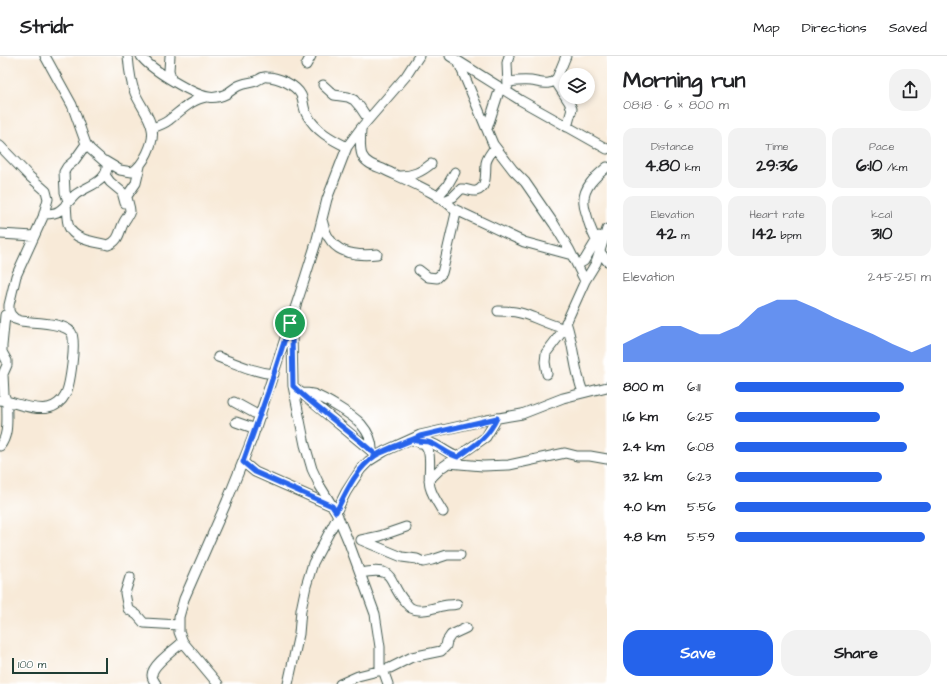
<!DOCTYPE html>
<meta charset="utf-8">
<style>
body{margin:0;font-family:"Architects Daughter",sans-serif;background:#f2f2f2;color:#202124;height:100vh;display:flex;flex-direction:column;font-size:15px;white-space:nowrap}
*{box-sizing:border-box;margin:0}
p{font-size:13px;color:#757577}
.icon{flex:none;width:22px;height:22px;fill:none;stroke:currentColor;stroke-width:2;stroke-linecap:round;stroke-linejoin:round}
.map{position:relative;flex:1;overflow:hidden}
.panel{display:flex;flex-direction:column;background:#fff;width:340px}
.panel>*{flex:none}
.fabs{position:absolute;left:559px;top:12px;display:grid;gap:8px}
.fabs a{display:grid;place-items:center;width:36px;height:36px;border-radius:50%;background:#fff;box-shadow:0 2px 6px #0003;font-size:20px}
.scale{position:absolute;left:12px;bottom:10px;width:96px;box-sizing:border-box;padding-left:4px;border:2px solid #1f3d34;border-top:0;font-size:11px;line-height:14px;white-space:nowrap;color:#1f3d34;-webkit-text-stroke:3px #fff;paint-order:stroke}
.pin{position:absolute;display:grid;place-items:center;width:34px;height:34px;color:#fff;margin:-17px;border:2px solid #fff;border-radius:50%;box-shadow:0 1px 4px #0007}
.round{display:grid;place-items:center;flex:none;width:42px;height:42px;border-radius:16px;background:#f2f2f2}
.head{display:flex;align-items:center;justify-content:space-between;height:68px;padding:0 16px}
h1{font-size:22px;font-weight:700;line-height:30px}
.metrics{display:grid;grid-template-columns:repeat(3,1fr);gap:6px;height:68px;padding:4px 16px}
.metrics div{display:grid;align-content:center;border-radius:10px;background:#f2f2f2;text-align:center}
.metrics b{font-size:17px;font-weight:700}
.metrics small{font-size:11px;font-weight:400}
.metrics p{font-size:11px}
.chart{height:112px;padding:8px 16px}
.chart p{display:flex;justify-content:space-between}
.chart svg{width:100%;height:72px;margin-top:4px;fill:#2563eb;opacity:.7}
.primary-button{display:flex;gap:8px;margin-top:auto;padding:8px 16px}
.primary-button a{flex:1;height:46px;border-radius:16px;background:#2563eb;color:#fff;font-size:16px;font-weight:700;line-height:46px;text-align:center}
.primary-button a+a{background:#f2f2f2;color:#202124}
ul{padding:0 16px;list-style:none;font-size:13px}
li{display:grid;grid-template-columns:64px 48px 1fr;align-items:center;height:30px}
li i{height:10px;border-radius:5px;background:#2563eb}
header{display:flex;align-items:center;gap:24px;box-sizing:border-box;height:56px;padding:0 20px;background:#fff;border-bottom:1px solid #e0e0e0}
header strong{font-size:19px}
nav{display:flex;gap:22px;margin-inline-start:auto;font-size:14px}
main{display:flex;flex:1;min-height:0}
.map>svg:first-child{display:block}
</style>
<header>
<strong>Stridr</strong>
<nav><a>Map</a><a>Directions</a><a>Saved</a></nav>
</header>
<main>
<div class="map">
<svg width="607" height="628" viewBox="0 0 607 628">
<rect width="100%" height="100%" fill="#fff"/>
<filter id="ink" filterUnits="userSpaceOnUse"><feTurbulence type="fractalNoise" baseFrequency=".025" numOctaves="2"/><feDisplacementMap in="SourceGraphic" scale="8" xChannelSelector="R" yChannelSelector="G"/><feConvolveMatrix kernelMatrix="1 2 1 2 8 2 1 2 1" color-interpolation-filters="sRGB"/></filter>
<filter id="wash" filterUnits="userSpaceOnUse"><feTurbulence type="fractalNoise" baseFrequency=".012" numOctaves="4" result="noise"/><feDisplacementMap in="SourceGraphic" scale="16" xChannelSelector="R" yChannelSelector="G"/><feGaussianBlur stdDeviation="0.9" result="paint"/><feColorMatrix in="noise" values="0 0 0 0 0 0 0 0 0 0 0 0 0 0 0 0 0 1.4 0 .05"/><feComposite in="paint" operator="in"/></filter>
<g filter="url(#wash)">
<rect width="100%" height="100%" fill="#f8ead8"/>
</g>
<g filter="url(#ink)">
<g fill="none" stroke-linecap="round" stroke-linejoin="round">
<defs>
<path id="minor" d="M141,0c9,13 51,38 67,41 5,1 12,0 18,-3 4,-2 8,-6 12,-8 6,-3 12,-3 18,-5 4,-2 7,-5 11,-4 11,0 29,8 34,18 3,6 2,14 6,20 9,16 24,24 40,32
M170,0l-1,14 2,9
M450,0l70,44 87,49
M566,0l-9,22 1,7 11,17 3,7 -5,18
M458,5l35,83 20,26 12,12 29,42 15,25 16,32
M306,9l5,-9
M508,26c8,-1 15,-2 23,-1 9,1 19,6 26,-3
M323,29l11,10 14,2 6,3 6,7 8,12
M508,30l-1,-23 2,-7
M152,72c6,-2 12,-4 17,-8 12,-9 23,-21 37,-23
M361,72c0,8 -2,19 1,27 4,9 14,11 23,15 16,8 64,27 71,43l-12,52 -2,8 -5,5 -9,-1 -9,-7
M487,73l13,-41
M0,90l29,30 17,15 2,8 -5,18 -27,59 -7,29v6l2,4 4,4 6,2c12,2 42,1 50,11 6,7 -1,55 -6,63 -3,6 -10,12 -17,13 -15,3 -33,-6 -48,-8
M105,105l15,9 12,2c11,-6 23,-30 20,-43 -2,-13 -12,-24 -17,-36 -5,-12 -6,-25 -7,-37
M105,119l5,7 12,10 3,11
M400,120c13,0 21,-4 31,-12
M437,141l10,-11 8,-14
M68,145l-3,-9 -1,-20 3,-5 7,-6 12,-17
M444,145l9,-4 8,-8c5,-1 10,3 15,2 12,-3 9,-19 10,-28 1,-6 6,-11 9,-16
M66,148c1,7 0,16 3,23 5,13 27,15 39,18 12,-4 11,-14 16,-23 1,-3 5,-6 6,-11 0,-5 -3,-10 -3,-15l9,-13 4,-17
M454,153l70,33 48,13
M44,158c5,0 11,0 15,-3 6,-4 11,-11 16,-16 11,-9 34,-13 32,-31l-17,-15 -4,-5 -14,-39 -27,-49
M322,164c2,6 3,13 7,18 10,17 30,18 48,16
M0,178l34,2
M596,184c-4,-8 -7,-15 -9,-24 -1,-4 -3,-8 -3,-12 -2,-16 12,-28 23,-37
M600,196l7,9
M577,209l7,-4 15,-25
M498,255c8,0 17,0 26,3 13,4 25,11 39,14
M5,259l-3,31v6l5,9v4l-4,9 1,21 2,5
M566,266c8,23 8,48 17,70
M290,269l2,11 1,50 12,59 7,24 8,17 16,26 13,31 26,71 5,33v24
M218,301c19,7 36,15 56,17
M547,318l-2,-12 1,-9 16,-21 23,-51 11,-18 11,-34
M293,330l83,69
M300,337c5,0 9,0 13,1 11,4 40,21 48,30 6,7 12,17 11,28
M234,346l20,11 7,2
M236,366l20,7
M412,384c4,1 9,2 12,4 10,9 3,31 6,43 2,8 8,17 13,25
M420,387c15,-4 24,10 38,14
M0,390c10,-12 6,-31 7,-45
M243,406l12,10 77,34
M448,407l35,3 26,-1 56,-12 12,3h13l17,3
M429,424l12,-12 45,-31 11,-19
M336,456l10,-20 15,-23 8,-8 16,-10 35,-16 67,-15 35,-6 41,-16 44,-11
M361,484l41,17 15,2 6,3 9,-2 15,-5h13
M361,484l19,-4 26,-9
M360,517c38,-7 26,7 45,29 2,2 4,5 6,6 11,6 26,-2 37,-3 3,0 6,0 9,-1
M130,521l-5,16 3,16 9,6 7,8 35,2
M383,614l5,14
M156,628c-2,-3 -4,-5 -4,-9 0,-10 23,-26 31,-33
M218,628l-35,-42 -4,-10v-15l5,-18 43,-98 25,-62 53,-161 11,-35 11,-44 20,-52 14,-19 45,-52 13,-20
M288,628l11,-50 2,-24 5,-24 7,-23 25,-47
M340,628l18,-8 32,-8 22,-11 29,-6 5,-5 1,-5 4,-6 15,-7"/>
</defs>
<use href="#minor" stroke="#40574d" stroke-width="11"/>
<use href="#minor" stroke="#fff" stroke-width="9"/>
</g>
</g>
<g fill="none" stroke-linecap="round" stroke-linejoin="round" filter="url(#ink)">
<defs>
<path id="route" d="M290,267l-22,69 -25,70 12,10 77,34 4,6c10,-20 20,-43 39,-56 13,-9 31,-13 45,-20l77,-18c-10,21 -21,26 -39,39 -11,-3 -17,-10 -27,-14 -6,-3 -11,0 -19,-3l-36,15c-27,-25 -57,-44 -83,-69l-1,-50 -2,-13"/>
</defs>
<use href="#route" stroke="#fff" stroke-width="8"/>
<use href="#route" stroke="#2563eb" stroke-width="5"/>
</g>
</svg>
<div class="fabs">
<a><svg class="icon" aria-label="layers" viewBox="0 0 24 24"><path d="M12 4l9 5-9 5-9-5zM3 14l9 5 9-5"/></svg></a>
</div>
<div class="scale">100 m</div>
<div class="pin" style="left:290px;top:267px;background:#1e9e55"><svg class="icon" aria-label="arrive" viewBox="0 0 24 24"><path d="M6 21V4h12l-3 4 3 4H6"/></svg></div>
</div>
<section class="panel">
<div class="head"><div><h1>Morning run</h1><p>08:18 · 6 × 800 m</p></div><a class="round"><svg class="icon" aria-label="share" viewBox="0 0 24 24"><path d="M12 15V3M7 8l5-5 5 5M5 13v7h14v-7"/></svg></a></div>
<div class="metrics">
<div><p>Distance</p><b>4.80<small> km</small></b></div>
<div><p>Time</p><b>29:36</b></div>
<div><p>Pace</p><b>6:10<small> /km</small></b></div>
</div>
<div class="metrics">
<div><p>Elevation</p><b>42<small> m</small></b></div>
<div><p>Heart rate</p><b>142<small> bpm</small></b></div>
<div><p>kcal</p><b>310</b></div>
</div>
<div class="chart"><p><span>Elevation</span>245–251 m</p>
<svg viewBox="0 0 160 44" preserveAspectRatio="none"><path d="M0 44V33L10 27L20 22L30 22L40 27L50 27L60 22L70 11L80 6L90 6L100 11L110 17L120 22L130 27L140 33L150 38L160 33V44z"/></svg>
</div>
<ul>
<li><b>800 m</b>6:11<i style="width:86%"></i></li>
<li><b>1.6 km</b>6:25<i style="width:74%"></i></li>
<li><b>2.4 km</b>6:08<i style="width:88%"></i></li>
<li><b>3.2 km</b>6:23<i style="width:75%"></i></li>
<li><b>4.0 km</b>5:56<i style="width:100%"></i></li>
<li><b>4.8 km</b>5:59<i style="width:97%"></i></li>
</ul>
<div class="primary-button"><a>Save</a><a>Share</a></div>
</section>
</main>
